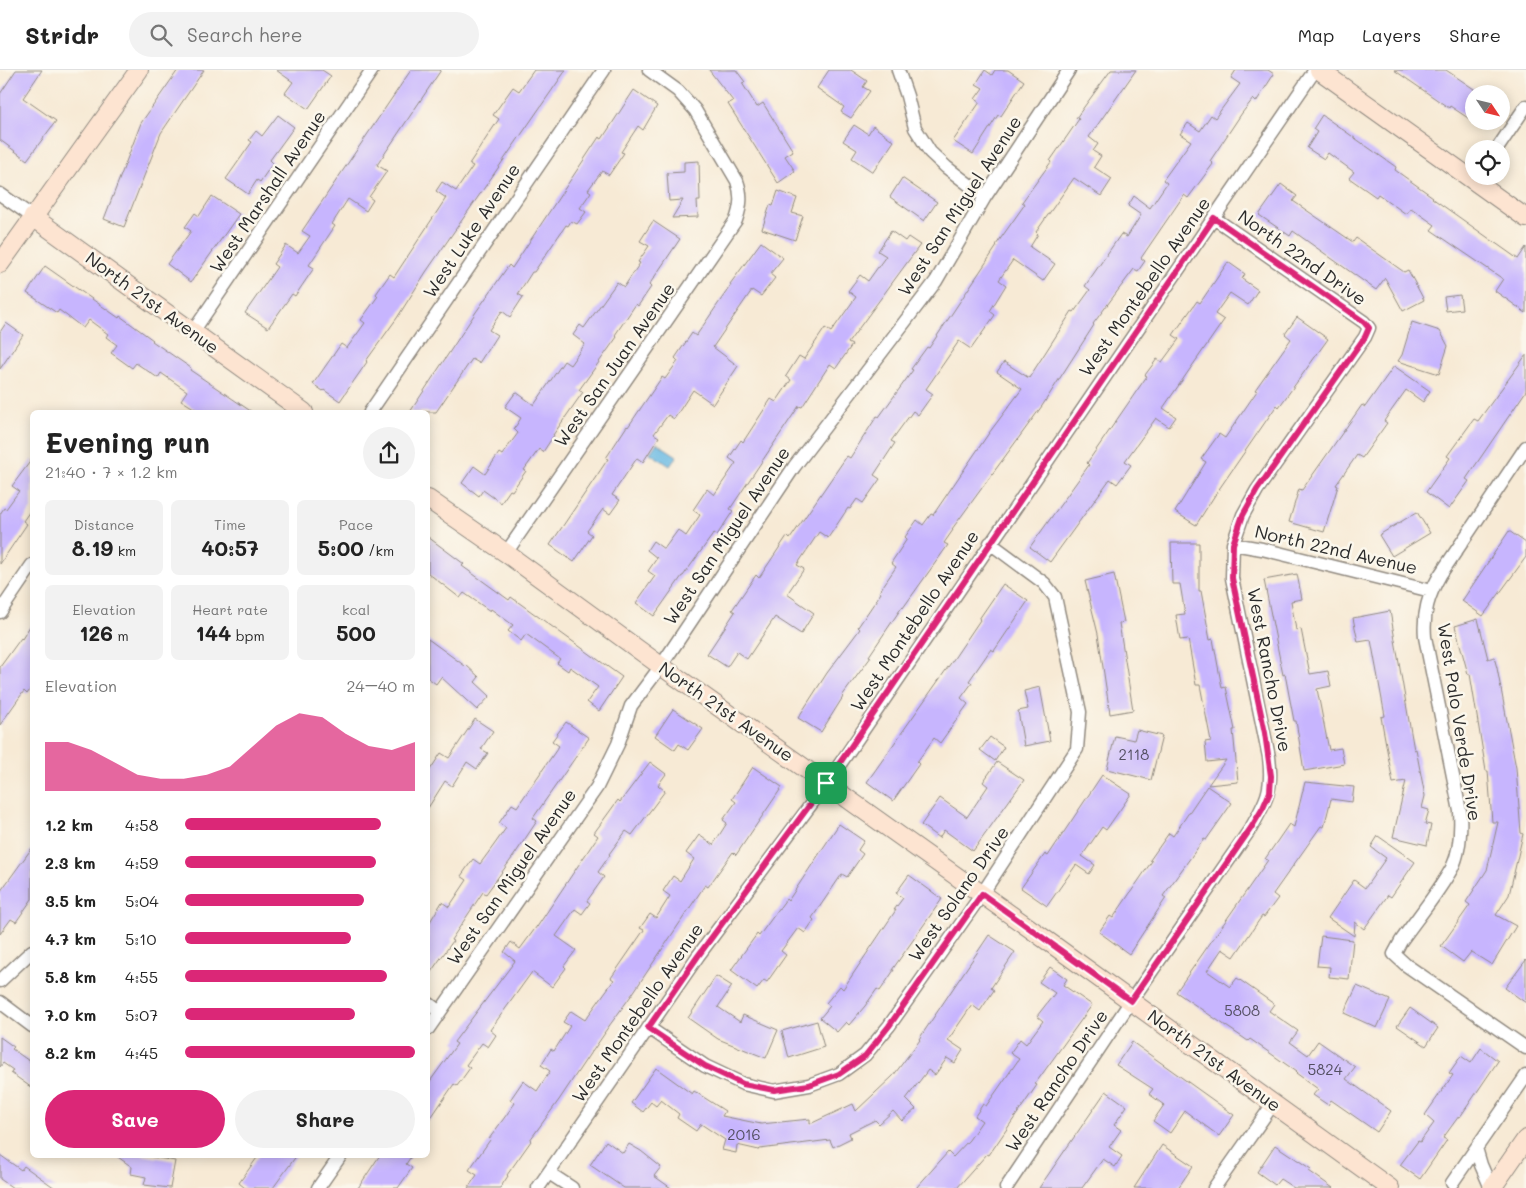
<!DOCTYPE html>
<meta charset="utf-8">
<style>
body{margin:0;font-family:Mali,sans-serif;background:#f2f2f2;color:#222;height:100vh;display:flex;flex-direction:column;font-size:19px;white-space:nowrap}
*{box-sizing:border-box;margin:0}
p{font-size:16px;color:#767676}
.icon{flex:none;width:28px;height:28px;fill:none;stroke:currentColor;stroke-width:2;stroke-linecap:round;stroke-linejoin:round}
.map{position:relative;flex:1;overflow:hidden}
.drawer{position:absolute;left:30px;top:340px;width:400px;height:748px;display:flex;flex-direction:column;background:#fff;border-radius:8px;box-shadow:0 2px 12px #0003}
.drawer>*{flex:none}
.needle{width:32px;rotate:125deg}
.buttons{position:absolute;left:1465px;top:15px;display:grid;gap:10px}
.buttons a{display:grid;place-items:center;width:45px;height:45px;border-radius:50%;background:#fff;box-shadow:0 2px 12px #0003;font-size:25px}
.pin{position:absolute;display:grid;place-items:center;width:42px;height:42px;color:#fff;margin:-21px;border-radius:10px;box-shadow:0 2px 8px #0006}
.round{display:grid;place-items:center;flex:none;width:52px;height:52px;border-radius:26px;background:#f2f2f2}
.headline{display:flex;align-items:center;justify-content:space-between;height:85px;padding:0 15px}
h1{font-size:28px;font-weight:800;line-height:38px}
.stats{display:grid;grid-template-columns:repeat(3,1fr);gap:8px;height:85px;padding:5px 15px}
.stats div{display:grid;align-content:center;border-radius:8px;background:#f2f2f2;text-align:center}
.stats b{font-size:21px;font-weight:800}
.stats small{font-size:14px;font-weight:400}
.stats p{font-size:14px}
.chart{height:140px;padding:10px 15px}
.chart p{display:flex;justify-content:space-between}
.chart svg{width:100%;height:90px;margin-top:5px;fill:#db2777;opacity:.7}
.button{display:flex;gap:10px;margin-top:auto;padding:10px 15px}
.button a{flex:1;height:58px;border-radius:30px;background:#db2777;color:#fff;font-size:20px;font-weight:800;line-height:58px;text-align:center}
.button a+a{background:#f2f2f2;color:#222}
ul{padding:0 15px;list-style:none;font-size:16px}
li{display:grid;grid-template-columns:80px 60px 1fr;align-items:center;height:38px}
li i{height:12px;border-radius:6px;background:#db2777}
header{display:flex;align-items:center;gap:30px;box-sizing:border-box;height:70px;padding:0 25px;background:#fff;border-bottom:1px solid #e0e0e0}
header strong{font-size:24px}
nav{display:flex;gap:28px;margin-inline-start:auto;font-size:18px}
.search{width:350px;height:45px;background:#f2f2f2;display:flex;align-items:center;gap:12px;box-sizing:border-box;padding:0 18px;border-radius:28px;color:#767676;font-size:19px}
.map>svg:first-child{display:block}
</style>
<header>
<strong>Stridr</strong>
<div class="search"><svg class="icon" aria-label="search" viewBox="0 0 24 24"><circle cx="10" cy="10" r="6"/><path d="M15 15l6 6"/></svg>Search here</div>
<nav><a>Map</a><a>Layers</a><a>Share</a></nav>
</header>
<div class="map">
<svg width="1526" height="1118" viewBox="0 0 1526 1118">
<rect width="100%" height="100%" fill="#fbf7ec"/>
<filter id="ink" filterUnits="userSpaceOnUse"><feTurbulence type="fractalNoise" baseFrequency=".02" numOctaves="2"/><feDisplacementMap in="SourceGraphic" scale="10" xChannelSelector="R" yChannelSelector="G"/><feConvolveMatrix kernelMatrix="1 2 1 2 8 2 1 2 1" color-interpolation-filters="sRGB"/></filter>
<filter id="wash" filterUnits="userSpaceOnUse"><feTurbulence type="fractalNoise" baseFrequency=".0096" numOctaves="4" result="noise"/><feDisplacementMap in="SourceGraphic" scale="20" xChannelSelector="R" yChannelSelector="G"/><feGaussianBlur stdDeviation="1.12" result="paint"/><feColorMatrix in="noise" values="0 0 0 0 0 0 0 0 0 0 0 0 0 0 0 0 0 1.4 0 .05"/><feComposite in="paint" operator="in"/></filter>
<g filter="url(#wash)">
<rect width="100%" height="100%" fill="#f7ead5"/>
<path fill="#69b9e3" stroke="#4a7287" d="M657,373l20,13 -7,10 -20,-13z"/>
<g id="blocks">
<path fill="#c7b5fe" d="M16,0h26l-19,28 33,23 -29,39 -27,-20v-46z
M178,0h26l-43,63 -37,94 -20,-8 37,-96z
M276,0h46l9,6 -23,33 -23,-16 8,-11z
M411,0h30l-64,95 10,6 -18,26 4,3 -7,11 -18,-12 -16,25 3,2 -26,39 5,3 -19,28 -3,-2 -24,34 -23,-15 32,-46 -4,-3 13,-19 12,8 12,-17 -8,-5z
M534,0h32l-140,202 -29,46 -31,43 1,1 -27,39 -16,-11 -1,1 -10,-7 28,-40 6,4 18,-25 -4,-3 17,-24 -2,-2 14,-20 4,3 52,-79 -10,-7 6,-9 14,9 17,-25 -4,-2 30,-45 -6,-4 20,-28 6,4z
M709,0h27l9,12 -3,1 15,24 6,-4 30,48 -8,5 10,15 -17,12 -50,-79 5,-3z
M829,0h22l16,11 -4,6 7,4 -19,27 -10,-6 3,-5 -27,-19z
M985,0l7,5 3,-5h13l16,11 -23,35 -3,-1 -25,39 -20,-13 27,-39 -5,-3 8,-11 -7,-4z
M1111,0h25l-47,67 9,7 -5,7 8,5 -7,11 18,12 -11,17 -27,-18 -38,54 2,2 -8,13 25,17 -12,17 -30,-21 -14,20 7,5 -16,26 5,4 -24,34 -12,-8 -33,48 7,5 -15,21 -5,-4 -22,30 4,2 -21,32 6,4 -17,24 -6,-4 -7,10 -2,-1 -20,30 -9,-6 -22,33 7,4 -17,25 27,19 -13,21 -26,-17 -28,42 -10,-7 -10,15 -20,-13 28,-42 -3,-2 24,-35 3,3 28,-42 3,3 57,-83 3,2 27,-42 2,1 34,-47 -2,-1 16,-22 2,1 68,-102 -1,-1 29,-41 -3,-2 29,-40 -1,-1 29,-42 -3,-1z
M1236,0h32l6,4 -18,28 -3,-3 -11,14 -32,48 3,3 -25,34 -4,-3 -43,63 4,3 -7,10 -4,-2 -41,55 1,1 -52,81 -90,123 1,1 -9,13 4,2 -45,63 -1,-1 -33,49 2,1 -29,39 1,1 -22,35 -23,-14 29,-45 33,-44 -2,-2 23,-34 -2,-1 17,-25 -5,-4 16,-24 -2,-2 12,-17 6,5 8,-11 2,1 56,-82 33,-44 -25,-17 7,-10 25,16 43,-67 2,1 16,-22 -5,-4 36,-52 6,3 14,-22 -13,-9 6,-10 16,12 17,-25 -4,-3 28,-39 -11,-7 8,-11 12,8 11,-16 4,3 25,-34 -9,-6z
M1394,0h52l28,19v33l-24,-16 -1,2z
M634,20l23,16 -14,24 -5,-4 -17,26 3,1 -15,22 -7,-4 -14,19 3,2 -11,16 6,4 -9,12 -6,-3 -3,5 -2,-1 -32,47h-2l-14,22 5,3 -13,20 -8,-6 -13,19 8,5 -18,28 -7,-4 -36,53h-26l66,-100 33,-47 3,3 87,-131 3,2z
M278,45l16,12 -24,33 3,3 -13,19 -3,-2 -9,14 -22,-15 26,-37 -3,-2 7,-9 6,5z
M1322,45l74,52 -1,3 38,27 -1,1 86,61 8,-12v66l-31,-22 8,-12 -72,-49 4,-5 -24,-17 -5,6 -28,-20 -2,3 -27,-19 5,-6 -26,-19 -4,6 -17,-11 10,-16 -4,-3z
M854,55l14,9 5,-8 21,15 -21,31 -21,-14 5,-8 -14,-9z
M699,91l1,40h-3l1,16 -26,1 11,-18 -14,1 -2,-28 17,-1v-10z
M902,108l35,24 -13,19 -34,-24z
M1281,114l16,12 -4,5 60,41 3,-4 48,34 4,-2 16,30 -21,11 -18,-33 -9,12 -83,-59 -3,5 -31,-21z
M778,121l19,7 -5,15 11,3 -8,24 -33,-11 8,-24 3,1z
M212,126l27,18 -48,68 -24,-18 24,-33 -6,-4 10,-14 4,3z
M653,151l27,18 -31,46 2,2 -13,19 -2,-2 -21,31 2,2 -38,53 4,2 -30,43h1l-11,17 -4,-3 -15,21 2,1 -14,20 -2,-1 -9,13 -18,-13 -4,6 -17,-13 12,-17 11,8 14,-21 3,2 16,-22 -4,-4 7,-11 -16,-11 11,-15 18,13 30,-44 6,4 15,-21 -12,-9 7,-10 4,3 33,-46 7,5 16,-24 -2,-1 11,-16 -9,-5z
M891,161l14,10 3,-4 12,8 -72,98 4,2 -16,23 -6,-4 -28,43 -3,-1 -69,103 3,2 -16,24 -3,-2 -31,43h-1l-28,40 -18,-13 19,-27 -7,-5 9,-13 -10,-8 6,-9 11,8 14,-19 8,6 14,-21 -7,-5 14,-21 7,6 22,-32 -7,-5 12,-18 2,2 28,-43 5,3 15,-22 -5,-4 13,-20 5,3 21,-31 6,4 25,-35 -8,-6 12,-16 8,6 18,-25 -8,-5z
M761,172l22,16 -13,16 5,4 -14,18 -9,-6 -39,57 25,19 -25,38 -20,-14 -19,29 -6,-4 -14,19 5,3 -16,25 -6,-4 -25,37 8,5 -10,14 -7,-5 -16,22 5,4 -18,27 -24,-17 58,-86 -2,-1 21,-32 1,1 34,-50 3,2 13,-18 -3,-3 17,-25 4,3 35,-51 -1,-1z
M1228,192l17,12 -3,5 16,11 -10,15 -18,-12 -15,21 9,6 -61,88 13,9 -7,10 -13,-9 -31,43 6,4 -14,19 -7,-5 -60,83 -20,-15 59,-82 -2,-2 60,-87 -2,-1 12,-16 5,3 17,-23 -6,-4 24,-34 3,2z
M45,196l74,52 1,-2 33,24 -1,1 39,27 -1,2 62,42h-52l-19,-12 6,-9 -26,-18 -3,5 -22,-15 -4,5 -21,-15 6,-8 -11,-8 2,-3 -19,-14 -6,8 -24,-18 -2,3 -30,-20z
M1460,225l2,14 -16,2 -2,-14z
M1297,247l31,22 -49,68 -2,-2 -62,90 -19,30 -21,-13 31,-50 -5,-3 18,-25 6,4 32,-47 -2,-1 36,-51 -6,-5z
M1412,252l28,9 8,15 -9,28 -41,-13 4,-6z
M6,253l17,12 -23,34v-37z
M1526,285v36l-60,88 3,2 -20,28 -23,-17 24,-34 -3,-2 27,-37 4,2z
M1394,296l36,25 -7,11 -17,-12 -22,31 3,2 -25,35 -5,-3 -21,30 2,1 -14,46 -35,-10 10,-33 3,1 60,-85 3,2z
M32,389v49l-9,13 4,3 -27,40v-50l4,-6 2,1 13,-18 -7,-5z
M1417,442l13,21 -38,23 -13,-21z
M1509,461l17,12v14l-43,59 -21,-15z
M428,467l36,27 -2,2 47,34 2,-3 111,80 -23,34 -12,-9 11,-15 -28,-20 -2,4 -11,-8 3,-4 -34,-25 -5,7 -13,-10 5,-6 -22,-16 -1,2 -26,-18 -4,5 -32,-25z
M1171,473h28v48h2l9,49 3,-1 9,49 4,-1 9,43h-2l5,52 -30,3 18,-25 -19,2 -2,-20 6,-1 -11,-56h-4l-8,-46 -8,1 -4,-25 9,-1 -5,-30h-8z
M1114,504l10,48 -5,1 14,87 -23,4 -12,-80 -13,-53z
M1297,504l5,25 -11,2 5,29 5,-1 9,45 18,-3 3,15 -14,3 12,61 12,-2 3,16 -40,7 -8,-50h-2l-9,-47 -2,1 -19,-95z
M1003,514l25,17 -34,50 -3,-2 -22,32 3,2 -11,15 7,6 -28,39 -6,-5 -17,24 2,2 -26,37 -26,-19 86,-122 27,-40 -1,-1z
M1390,541l24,139 2,-1 9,47 -3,12 7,2 -4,14 6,1 -4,20 -34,-8 13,-56 -13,2 -12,-66 4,-1 -14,-76 -13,2 -5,-24z
M1478,549l10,40 6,-2 3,11 19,100 5,65 2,1 -14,61 -13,20 20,11 -24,39 -21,-13 -8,10 -22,-16 29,-41 -4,-3 21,-32 11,-48h-6l-4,-51h-2l-16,-97h-2l-13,-48z
M32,553v64l-5,7 -3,-3 -24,34v-58l21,-29 1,1z
M428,569l37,27 1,-1 13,12 -4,5 15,14 -13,14 -36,-33 -5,7 -8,-6z
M1040,617l10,54 -26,5 -6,-35 10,-2 -4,-18z
M673,639l30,20 -15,21 -9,-6 -4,6 -20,-14z
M475,649l18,12 -12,18 7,4 -11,16 -10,-7 -15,24 -7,-5 -17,27v-35l13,-20 8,5z
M566,652l23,16 -56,80 4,3 -22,33 -29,40 -3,-2 -32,48 2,1 -25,35v-51l14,-23 7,5 18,-27 -6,-4 12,-17 7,5 14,-19 12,-17 -7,-5 13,-19 5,3 42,-61 -7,-5z
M1137,660l25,6 -11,44 -44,-11 8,-33 19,4z
M990,667l14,10 -9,14 -15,-11z
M650,692l16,12 -8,11 7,6 -33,44 -6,-4 -17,23 1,1 -12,17 6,5 -17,24 3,2 -8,11 -7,-5 -19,27 20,14 -12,16 2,2 -14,19 -20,-15 -42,58 6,5 -8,12 -6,-4 -16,22 4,3 -13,18 -3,-2 -26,38v-38l29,-40 -3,-2 61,-81 -11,-9 7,-10 9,7 17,-23v1l61,-91 -4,-3 24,-33 2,2z
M997,692l27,18 -51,71 -29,-21 -5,8 -18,-13 19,-27 27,19 21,-31 -5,-4z
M753,697l29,20 -21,31 -25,37 -3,-3 -25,35 -3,-2 -72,108 -29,40h1l-13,19h-1l-32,48 -29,40 1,1 -24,34 1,1 -8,12h-32l9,-13 -8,-5 21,-30 -1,-1 26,-36 -5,-3 13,-19 14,10 13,-20 -9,-6 10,-16 3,2 16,-25 -7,-4 8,-11 14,9 29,-40 -3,-2 33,-48 -4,-2 10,-14 6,4 14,-22 -7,-5 10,-15 7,5 14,-22 -8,-6 13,-18 14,10 14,-22 -4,-3 13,-18 -4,-3z
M1102,705l29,19 -25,36 -4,-3 -20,29 13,9 -6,9 -13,-9 -29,41 -26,-18 24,-34 3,2z
M1305,712l49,5 -2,15 -21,-3 -7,28 -3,-1 -48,68 5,4 -14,19 -2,-1 -28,41 -12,-8 -15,22 23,16 7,-9 37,26 -5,7 29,20 -8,11 18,13 10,-14 37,26 -9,12 45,32 -14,21 -46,-32 -3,5 -15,-10 5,-6 -22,-16 1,-1 -47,-33 -2,2 -72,-49 92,-132 -3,-1 24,-35 5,3z
M1207,716l25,17 -26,37 -2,-1 -41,57 3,2 -37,56 -30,-22 11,-16 3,2 39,-57 -2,-1 19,-27 4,3z
M839,754l25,17 -6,9 5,4 -16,23 -5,-3 -30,44 2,2 -9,13 -7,-5 -17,23 5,4 -19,27 -3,-2 -7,9 -26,-19 26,-36 2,2 27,-37 2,2z
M1378,766l37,26 -24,35 -3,-2 -24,34 -9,-7 -1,14 -26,-18 26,-38 11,8 21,-30 -15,-11z
M32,778v51l-16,23 -5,-3 -11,15v-42z
M909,805l33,24 -50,71h2l-14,21 -3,-2 -12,17 -16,19 -3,-3 -9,10 -17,-14 10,-12 -4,-3 14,-17 3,3 53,-79h-2l9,-12 -7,-5z
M989,865l26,17 -24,36 3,2 -14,21 -8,-6 -24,35 15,10 -8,13 -8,-5 -12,17 -7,-5 -22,29 10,10 -14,12 -9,-10 -14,13 -4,-4 -26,13 2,5 -18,9 -3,-7 -70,9 -1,1 -22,-5 -1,8 -14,-3 3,-10 -24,-16 -5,7 -19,-13 2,-4 -18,-14 -5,6 -5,-4 -8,10 -12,-9 25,-35 36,26 2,-3 31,20 -3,5 39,8 49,-5v5l43,-20 3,7 37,-35 27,-36 -1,-1z
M1321,866l32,4 -4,39 -20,-2 1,-10 -13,-1z
M1526,890v43l-21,-15z
M1050,897l17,12 -4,6 29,20 -57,79 2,1 -48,70 -2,-1 -30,34h-41l32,-36 5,5 16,-17 13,-19 -7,-5 8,-12 3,2 33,-47 -9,-6 10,-14 6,5 17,-23 -6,-5 18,-23 -16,-11z
M716,906l16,10 -14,21 22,15 3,-7 35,15 -12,28 -48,-19 -30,-21z
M1357,916l33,14 -13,28 -33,-15z
M1410,938l28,20 -12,18 -29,-20z
M817,951l7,26 -35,11 -7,-27z
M0,967l14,10 -2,2 20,14v25l-21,-15 2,-3 -10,-7 -3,4z
M1132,972l102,73 -15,21 -34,-25 -15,22 -17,-12 11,-16 -15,-11 4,-5 -37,-24z
M1481,978l17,13 -38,56 -1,-1 -16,22 4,2 -27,39 -20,-14 18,-24 2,1 14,-19 -9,-8 28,-40 -4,-2 12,-17 10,7z
M1106,1021l21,15 -13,19 7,5 -12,17 13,9 -7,11 -12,-8 -21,29h-43z
M606,1071l17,12 6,-9 12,7 20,16 -7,9 17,12h-47l-34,-23z
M1162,1075l31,21 -15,22h-44z
M1275,1075l36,24 -2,2 24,17h-39l-14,-9 -5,6 -18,-13z
M0,1085l21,15 3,-4 31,22h-42l-13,-9z
M115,1085h27l33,6 -5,27 -26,-3 2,-8 -15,-3 1,-7z
M259,1085h38l-24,33h-28l-6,-5z
M380,1085h32l-6,9 6,4 -14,20h-40z"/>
</g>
</g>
<g filter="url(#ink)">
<use href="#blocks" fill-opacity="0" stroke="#918a80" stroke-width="1"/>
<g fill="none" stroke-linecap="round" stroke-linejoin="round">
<defs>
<path id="street" d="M898,0l9,26 8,32 15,24 16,15 39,30
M1497,79l29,-43
M0,124l33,23
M192,263l180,-263
M370,342l234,-342
M1526,377l-86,128c-12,21 -17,38 -15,62l35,174c1,18 0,41 -8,57 -14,25 -34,49 -51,73l-7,13 12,11 120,83
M1233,474l29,5 69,17 100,25
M506,483l230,-333c5,-14 6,-25 1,-39l-42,-71 -17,-19 -29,-21
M0,542l32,-47
M0,911l32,-30
M0,932l32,24
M428,933l12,9
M649,958l56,38 38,18 31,7 35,-6 30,-11 26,-19 24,-29 93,-132 95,-145 3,-37 -25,-115 -11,-14 -54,-40
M428,959l169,-242 21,-43 13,-38 30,-40 133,-199 142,-186 49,-84 84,-127
M1476,1078l5,17 10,23
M549,1103l23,15
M1452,1113l74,-107
M318,1118l23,-33
M538,1118l160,-232 129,-173 488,-713
M1006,1118l125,-187 120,-173c16,-28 22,-39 18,-71l-37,-179 1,-34 10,-29 14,-25 108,-153 4,-9 -5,-6 -150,-104
M1214,1118l59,-84"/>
<path id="secondary" d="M1319,0l207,148
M33,147l271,195
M0,194l139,-194
M428,429l78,54 155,113 395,281 334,241
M1492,1118l34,-49"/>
</defs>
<use href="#street" stroke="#918a80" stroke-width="15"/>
<use href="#secondary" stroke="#918a80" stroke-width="20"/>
<use href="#street" stroke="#fff" stroke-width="12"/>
<use href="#secondary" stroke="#fde4d1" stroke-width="18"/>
</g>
</g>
<g fill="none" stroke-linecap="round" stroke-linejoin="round" filter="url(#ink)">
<defs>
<path id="route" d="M1214,148l150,104 5,6 -4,9 -108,153 -14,25 -10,29 -1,34 33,155 6,43 -1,16 -7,16 -12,20 -120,173 -149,-107 -93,132 -24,30 -26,18 -30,11 -35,5 -31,-6 -38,-18 -57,-38 50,-72 128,-173z"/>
</defs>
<use href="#route" stroke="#fff" stroke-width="10"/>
<use href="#route" stroke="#db2777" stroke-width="6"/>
</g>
<g text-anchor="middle" stroke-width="5" stroke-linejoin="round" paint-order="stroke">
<g font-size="15" fill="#524e60">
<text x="1134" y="690">2118</text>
<text x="1242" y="946">5808</text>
<text x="1325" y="1005">5824</text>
<text x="744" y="1070">2016</text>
</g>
<g font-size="18" fill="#2b2b2b" stroke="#fbf7ec">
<text transform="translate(268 122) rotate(-56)" y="6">West Marshall Avenue</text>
<text transform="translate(960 136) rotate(-57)" y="6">West San Miguel Avenue</text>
<text transform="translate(472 161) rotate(-56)" y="6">West Luke Avenue</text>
<text transform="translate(1302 188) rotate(35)" y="6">North 22nd Drive</text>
<text transform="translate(1145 217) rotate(-55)" y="6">West Montebello Avenue</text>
<text transform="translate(152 233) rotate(36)" y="6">North 21st Avenue</text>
<text transform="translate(615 295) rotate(-55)" y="6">West San Juan Avenue</text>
<text transform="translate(727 466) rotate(-56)" y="6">West San Miguel Avenue</text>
<text transform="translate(1336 480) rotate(13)" y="6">North 22nd Avenue</text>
<text transform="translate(915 551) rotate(-56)" y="6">West Montebello Avenue</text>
<text transform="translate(1269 600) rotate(79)" y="6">West Rancho Drive</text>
<text transform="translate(726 642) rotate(35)" y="6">North 21st Avenue</text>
<text transform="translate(1459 652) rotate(81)" y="6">West Palo Verde Drive</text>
<text transform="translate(512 807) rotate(-55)" y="6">West San Miguel Avenue</text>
<text transform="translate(959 824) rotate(-55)" y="6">West Solano Drive</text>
<text transform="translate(638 943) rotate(-55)" y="6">West Montebello Avenue</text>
<text transform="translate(1214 991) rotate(36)" y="6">North 21st Avenue</text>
<text transform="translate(1057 1011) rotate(-56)" y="6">West Rancho Drive</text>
</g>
</g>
</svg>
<div class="buttons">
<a><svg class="needle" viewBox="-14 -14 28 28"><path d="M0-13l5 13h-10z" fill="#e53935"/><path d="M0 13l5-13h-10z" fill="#767676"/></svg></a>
<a><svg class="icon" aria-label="locate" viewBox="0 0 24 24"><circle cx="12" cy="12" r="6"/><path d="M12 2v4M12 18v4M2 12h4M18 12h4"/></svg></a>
</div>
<div class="pin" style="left:826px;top:713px;background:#1e9e55"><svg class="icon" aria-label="arrive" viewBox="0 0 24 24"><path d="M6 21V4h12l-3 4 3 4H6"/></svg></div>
<section class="drawer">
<div class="headline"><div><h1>Evening run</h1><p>21:40 · 7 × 1.2 km</p></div><a class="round"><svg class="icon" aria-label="share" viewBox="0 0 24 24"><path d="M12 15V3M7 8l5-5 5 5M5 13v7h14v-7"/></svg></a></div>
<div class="stats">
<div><p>Distance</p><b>8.19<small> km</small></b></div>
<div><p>Time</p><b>40:57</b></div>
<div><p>Pace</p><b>5:00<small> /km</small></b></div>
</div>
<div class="stats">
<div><p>Elevation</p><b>126<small> m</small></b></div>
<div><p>Heart rate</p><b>144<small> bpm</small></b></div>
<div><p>kcal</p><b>500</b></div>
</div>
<div class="chart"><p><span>Elevation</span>24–40 m</p>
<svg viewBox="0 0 160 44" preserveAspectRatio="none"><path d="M0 44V20L10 20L20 24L30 30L40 36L50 38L60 38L70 36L80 32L90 22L100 12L110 6L120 8L130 16L140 22L150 24L160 20V44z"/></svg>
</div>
<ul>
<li><b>1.2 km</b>4:58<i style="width:85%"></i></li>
<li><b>2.3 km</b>4:59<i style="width:83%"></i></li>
<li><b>3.5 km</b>5:04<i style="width:78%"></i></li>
<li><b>4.7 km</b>5:10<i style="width:72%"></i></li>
<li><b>5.8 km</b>4:55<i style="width:88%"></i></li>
<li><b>7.0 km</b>5:07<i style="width:74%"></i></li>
<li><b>8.2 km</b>4:45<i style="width:100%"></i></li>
</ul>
<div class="button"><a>Save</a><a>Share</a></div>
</section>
</div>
